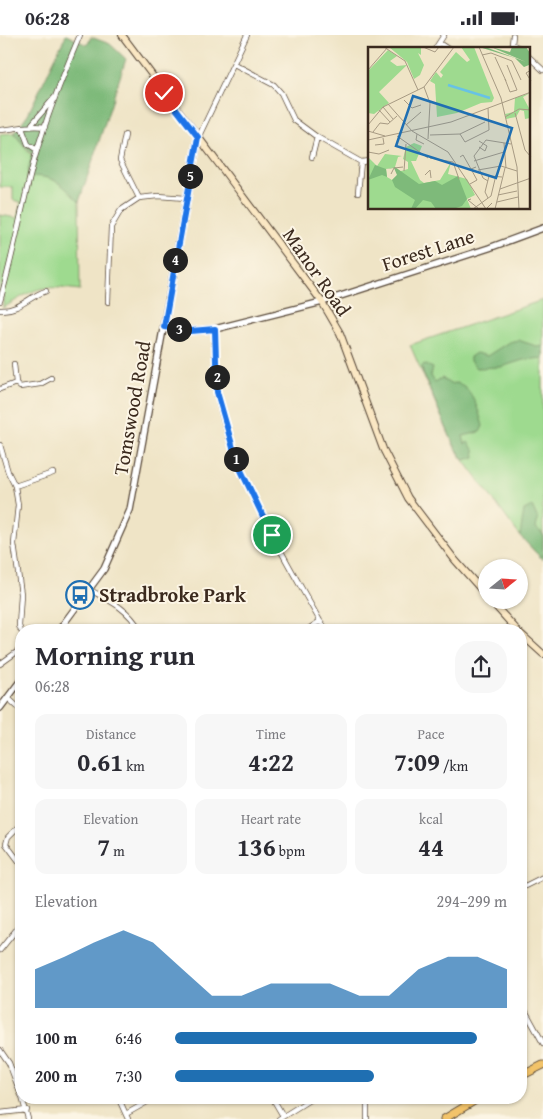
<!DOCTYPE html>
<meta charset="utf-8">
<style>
body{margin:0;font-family:"Gentium Book Plus",serif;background:#f7f7f7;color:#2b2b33;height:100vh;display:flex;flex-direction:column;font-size:19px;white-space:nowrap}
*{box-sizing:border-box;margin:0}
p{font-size:16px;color:#7c7c81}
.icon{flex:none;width:28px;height:28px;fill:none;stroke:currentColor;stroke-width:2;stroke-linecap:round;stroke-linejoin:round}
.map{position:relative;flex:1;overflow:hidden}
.side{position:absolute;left:15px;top:589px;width:512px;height:480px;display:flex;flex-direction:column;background:#fff;border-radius:20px;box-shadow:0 1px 4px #0004}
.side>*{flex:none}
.needle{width:32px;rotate:72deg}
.buttons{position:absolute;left:478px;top:524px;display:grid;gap:10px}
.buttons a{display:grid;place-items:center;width:50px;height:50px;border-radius:50%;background:#fff;box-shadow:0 1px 4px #0004;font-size:25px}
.pin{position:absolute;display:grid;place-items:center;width:42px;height:42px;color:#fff;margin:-21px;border:2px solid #fff;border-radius:50%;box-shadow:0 1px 5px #0007}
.km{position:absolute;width:25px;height:25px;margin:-12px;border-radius:50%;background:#222;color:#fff;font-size:14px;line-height:25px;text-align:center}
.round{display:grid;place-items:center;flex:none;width:52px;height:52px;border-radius:20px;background:#f7f7f7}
.headline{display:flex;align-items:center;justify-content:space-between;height:85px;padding:0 20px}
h1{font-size:28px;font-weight:600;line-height:38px}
.stats{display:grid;grid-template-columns:repeat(3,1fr);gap:8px;height:85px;padding:5px 20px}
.stats div{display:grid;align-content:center;border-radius:12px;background:#f7f7f7;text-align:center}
.stats b{font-size:25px;font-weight:600}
.stats small{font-size:14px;font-weight:400}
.stats p{font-size:14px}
.chart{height:140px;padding:10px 20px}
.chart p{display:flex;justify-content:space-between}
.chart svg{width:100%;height:90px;margin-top:5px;fill:#1f6fb2;opacity:.7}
ul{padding:0 20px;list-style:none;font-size:16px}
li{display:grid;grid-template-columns:80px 60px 1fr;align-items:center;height:38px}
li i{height:12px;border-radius:6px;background:#1f6fb2}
.status{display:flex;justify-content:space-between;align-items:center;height:35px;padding:0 25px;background:#fff;direction:ltr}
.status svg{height:14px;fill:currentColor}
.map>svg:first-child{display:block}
</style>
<div class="status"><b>06:28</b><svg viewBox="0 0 49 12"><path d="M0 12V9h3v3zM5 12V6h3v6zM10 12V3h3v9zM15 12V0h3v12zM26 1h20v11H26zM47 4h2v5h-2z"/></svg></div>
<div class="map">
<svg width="543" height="1084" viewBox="0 0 543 1084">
<rect width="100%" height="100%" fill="#fcf5e5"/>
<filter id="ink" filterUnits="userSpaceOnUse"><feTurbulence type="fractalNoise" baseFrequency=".02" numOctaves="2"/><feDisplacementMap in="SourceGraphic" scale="10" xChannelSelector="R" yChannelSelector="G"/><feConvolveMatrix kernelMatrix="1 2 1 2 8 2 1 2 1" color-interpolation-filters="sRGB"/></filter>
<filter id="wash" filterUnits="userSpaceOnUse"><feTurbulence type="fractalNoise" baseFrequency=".0096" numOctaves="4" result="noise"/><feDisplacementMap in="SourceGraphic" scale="20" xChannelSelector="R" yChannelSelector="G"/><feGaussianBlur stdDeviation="1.12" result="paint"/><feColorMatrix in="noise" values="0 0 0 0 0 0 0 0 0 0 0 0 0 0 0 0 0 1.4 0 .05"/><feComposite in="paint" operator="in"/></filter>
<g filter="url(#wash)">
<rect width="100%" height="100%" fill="#efe4c6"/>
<path fill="#9eda8f" stroke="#6c8256" d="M14,98l33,43 17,10 15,16 1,88c-41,-5 -42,-3 -77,18v-13l-3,-2v-78l17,3 4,-16 -8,-2v-13h-13v-53z
M543,265v260l-26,-28 -62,-84 -45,-103z"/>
<path fill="#7eba7a" stroke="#5c724c" d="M66,0l21,10 4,-8 19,7 16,15 -47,143c-19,-20 -24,-26 -52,-26l5,-22 -18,-21 14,-19z
M518,305l21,7 4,-1v12l-20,2 -22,7 -25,1 -6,-7v-4l6,-4 11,3 22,-14z
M424,329l9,4 -2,8 4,6 7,-4 8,6c20,-7 29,28 33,42l-3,6 -17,4 2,8 3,-2 6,8 1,7 -11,3 -11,-17 -30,-70 -1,-7z
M532,471l6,13 -2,9 7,6v26l-23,-24 4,-26z"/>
</g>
<g filter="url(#ink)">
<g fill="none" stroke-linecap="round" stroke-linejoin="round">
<defs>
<path id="minor" d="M513,0l-1,9 9,5
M439,8l9,6
M435,14l9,-14
M529,22l14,13
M234,29l40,21 7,8 13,27 23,17 44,25 8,-1
M32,89l22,-26
M22,93l6,16 9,6
M0,95c16,-1 30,-6 45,-3
M125,100l-5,25 19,38
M198,103l49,-103
M312,122l5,-20
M358,158l3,-31
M0,266c14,-48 22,-97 35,-144 12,-42 28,-82 45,-122
M108,267l3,-75 10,-17 18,-12 19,-2 28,2
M0,275c20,1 29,-14 46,-19
M215,294c1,20 -2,44 2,64 17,83 63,156 103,228l7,9
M14,329l2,19 4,4 20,-3 11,-6
M0,354l16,-6
M0,410l8,27 7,14 3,19 -4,39 7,50 -2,32 2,5
M15,451l38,-13
M90,555c21,11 38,19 50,40
M307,595l13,-9
M0,629l21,-15
M8,663l13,12
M21,789l-13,13 -2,7 15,20
M521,853l22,-11
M0,915l21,-26
M521,968l22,40
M0,1015l9,13 12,32
M22,1062l6,22
M118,1062l10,22
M272,1062l11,19
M367,1062v22
M0,1078l27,-3
M126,1079l30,-17
M279,1084l35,-22"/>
<path id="tertiary" d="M164,292l27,4 24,-2 107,-27 167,-54 54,-20
M59,595l45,-61 26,-59 68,-372
M0,673l21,-28"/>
<path id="secondary" d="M122,0l200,267 18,31 43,116 25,49 47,62 31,35
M490,565l27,30
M521,599l22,20"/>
<path id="primary" d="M521,1041l22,-11
M444,1084l37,-22"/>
</defs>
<use href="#minor" stroke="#564637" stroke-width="6"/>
<use href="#tertiary" stroke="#564637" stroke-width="8"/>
<use href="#secondary" stroke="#564637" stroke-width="8"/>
<use href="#primary" stroke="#564637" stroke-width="9"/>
<use href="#minor" stroke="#fff" stroke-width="4.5"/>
<use href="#tertiary" stroke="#fff" stroke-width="5.5"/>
<use href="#secondary" stroke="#fae7c3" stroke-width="6"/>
<use href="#primary" stroke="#f2c36a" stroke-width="7"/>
</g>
</g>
<g fill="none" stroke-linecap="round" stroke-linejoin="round" filter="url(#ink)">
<defs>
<path id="route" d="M164,58l34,44 -34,190 27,4 24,-2 2,63 20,70 35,73"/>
</defs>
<use href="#route" stroke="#fff" stroke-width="10"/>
<use href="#route" stroke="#1a73e8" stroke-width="6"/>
</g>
<defs>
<symbol id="bus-ring" viewBox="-11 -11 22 22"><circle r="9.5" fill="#fcf5e5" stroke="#1f6fb2" stroke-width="1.5"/><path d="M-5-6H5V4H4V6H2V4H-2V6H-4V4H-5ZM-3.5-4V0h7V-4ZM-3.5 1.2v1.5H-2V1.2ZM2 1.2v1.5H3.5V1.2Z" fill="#1f6fb2"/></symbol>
</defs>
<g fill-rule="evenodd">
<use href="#bus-ring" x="64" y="544" width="32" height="32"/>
</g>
<g text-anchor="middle" stroke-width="4" stroke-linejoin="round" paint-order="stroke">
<g font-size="20" fill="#3b2a1e" stroke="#fcf5e5">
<text transform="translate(428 215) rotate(-18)" y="7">Forest Lane</text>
<text transform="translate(317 237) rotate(55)" y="7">Manor Road</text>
<text transform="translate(132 373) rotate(-80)" y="7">Tomswood Road</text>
</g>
<g font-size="20" font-weight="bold" fill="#3b2a1e" stroke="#fcf5e5" text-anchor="start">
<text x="99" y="567">Stradbroke Park</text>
</g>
</g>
<g transform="translate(368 12)">
<rect width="162" height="162" fill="#efe4c6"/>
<path d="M21,0l32,1v7l-3,-2 6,12 -4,10 -6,4 -7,-17zM93,0h13l20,51 -2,4 -11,1 -24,10 -20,4 -2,-33 -5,-3 6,-9 5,6 2,-3 -3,-3 16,-20 11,10 3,-2zM20,3l9,6 -7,5 7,5 10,-1 -28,27 10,11 -15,11 -6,-1v-42zM162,46l-7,4 7,13v8l-5,1 -1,-8 -4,-1 -4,7 -10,2 -1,-5 9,-2 1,-14zM46,96l8,3 -6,15h-5l9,19 4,3 16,-3 11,-18 -3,12 19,5 8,16 -8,4 4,10h-103v-52l9,9 8,-12 17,2 -4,1 -3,10 -9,2 1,8 5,3 9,-9 7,-2v-7l-5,-3 3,-12z" fill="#9eda8f"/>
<path d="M123,0l19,5 2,-5h14l4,6 -1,12 -5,2 -9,-9 -36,-11 9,1 38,14zM7,118l11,4 9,-2 24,17 16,-3 7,4 16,-9 9,23 -5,7 -9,3h-17l-5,-7 -8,-2 -8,9h-4l4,-9 -20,-13 -3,-7 5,-5 -3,-7 -8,1 1,8 -5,-2 -14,5z" fill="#7eba7a"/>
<path fill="none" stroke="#68c2e5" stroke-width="2.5" d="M80,38l42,13"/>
<path fill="none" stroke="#a79a83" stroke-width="1" d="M16,0l21,14 13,29M55,0l12,5 4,-5M111,0l22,51 16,69 2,42M114,8l9,-2 21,8 9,19M127,10l11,24M0,23l20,-23M163,23l-5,3 5,8M137,32l5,13 7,-2 -10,-25M56,40l6,16 -2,36M36,53l8,8 9,-3M20,57l24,27 36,21 38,57 6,-6M15,60l10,12M11,63l11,12M147,66l10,37 6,7M137,70l14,-8 12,1M0,78l15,-18 41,-20 30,-40M38,78l15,-13M0,84l17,5M5,85l7,-9 8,1 9,-8M49,87l-1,6 8,4M92,87l5,8 24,-12 -1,-22M62,88l30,-1 25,-12M29,89l31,22M0,93l83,-18 80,-30M136,96l2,25M7,98l9,-1 -1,-6M111,100l6,4 2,-5 -8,-5M0,105l11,2 10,-4M92,110l3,-2 8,14 5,-2M62,111l23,4 6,17M106,114l30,-9M110,123l23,-4 16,5M36,124l2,-27M23,127l3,-6 9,-1M57,128l5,-5 1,8M120,134l-5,-3 -9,-22 12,-16 25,4M102,137l7,-4 -6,-11M132,142l31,-11M130,148l19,-4M120,151l-3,-6 4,-16 13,1M103,152l-3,1 11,9M129,155l21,-5M105,162l18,-13 5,-21M127,162l10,-41"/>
<path fill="#1f6fb2" fill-opacity="0.15" stroke="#1f6fb2" stroke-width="2.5" d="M45,49l99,32 -16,50 -100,-32z"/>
<rect width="162" height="162" fill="none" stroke="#3b2a1e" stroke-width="2.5"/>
</g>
</svg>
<div class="buttons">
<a><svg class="needle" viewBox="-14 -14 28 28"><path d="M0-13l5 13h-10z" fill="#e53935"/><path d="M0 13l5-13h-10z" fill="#7c7c81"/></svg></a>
</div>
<div class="pin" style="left:272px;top:500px;background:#1e9e55"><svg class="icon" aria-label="arrive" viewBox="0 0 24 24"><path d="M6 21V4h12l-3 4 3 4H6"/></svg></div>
<div class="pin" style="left:164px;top:58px;background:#d93025"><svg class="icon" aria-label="check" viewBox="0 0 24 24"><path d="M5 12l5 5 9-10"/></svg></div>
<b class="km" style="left:236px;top:424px">1</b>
<b class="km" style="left:217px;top:342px">2</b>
<b class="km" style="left:179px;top:294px">3</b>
<b class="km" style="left:175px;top:225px">4</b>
<b class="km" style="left:190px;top:141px">5</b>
<section class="side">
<div class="headline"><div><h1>Morning run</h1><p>06:28</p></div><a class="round"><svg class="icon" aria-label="share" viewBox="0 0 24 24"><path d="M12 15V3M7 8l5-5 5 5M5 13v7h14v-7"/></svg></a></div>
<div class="stats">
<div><p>Distance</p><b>0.61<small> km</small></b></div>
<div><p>Time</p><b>4:22</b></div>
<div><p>Pace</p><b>7:09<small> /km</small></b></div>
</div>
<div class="stats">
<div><p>Elevation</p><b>7<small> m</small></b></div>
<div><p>Heart rate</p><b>136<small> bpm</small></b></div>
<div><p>kcal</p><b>44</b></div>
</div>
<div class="chart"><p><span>Elevation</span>294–299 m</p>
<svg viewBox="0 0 160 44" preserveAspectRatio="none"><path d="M0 44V25L10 19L20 12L30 6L40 12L50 25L60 38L70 38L80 32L90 32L100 32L110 38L120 38L130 25L140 19L150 19L160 25V44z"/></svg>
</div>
<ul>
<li><b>100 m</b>6:46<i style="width:91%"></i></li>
<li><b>200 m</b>7:30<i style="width:60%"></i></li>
</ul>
</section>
</div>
